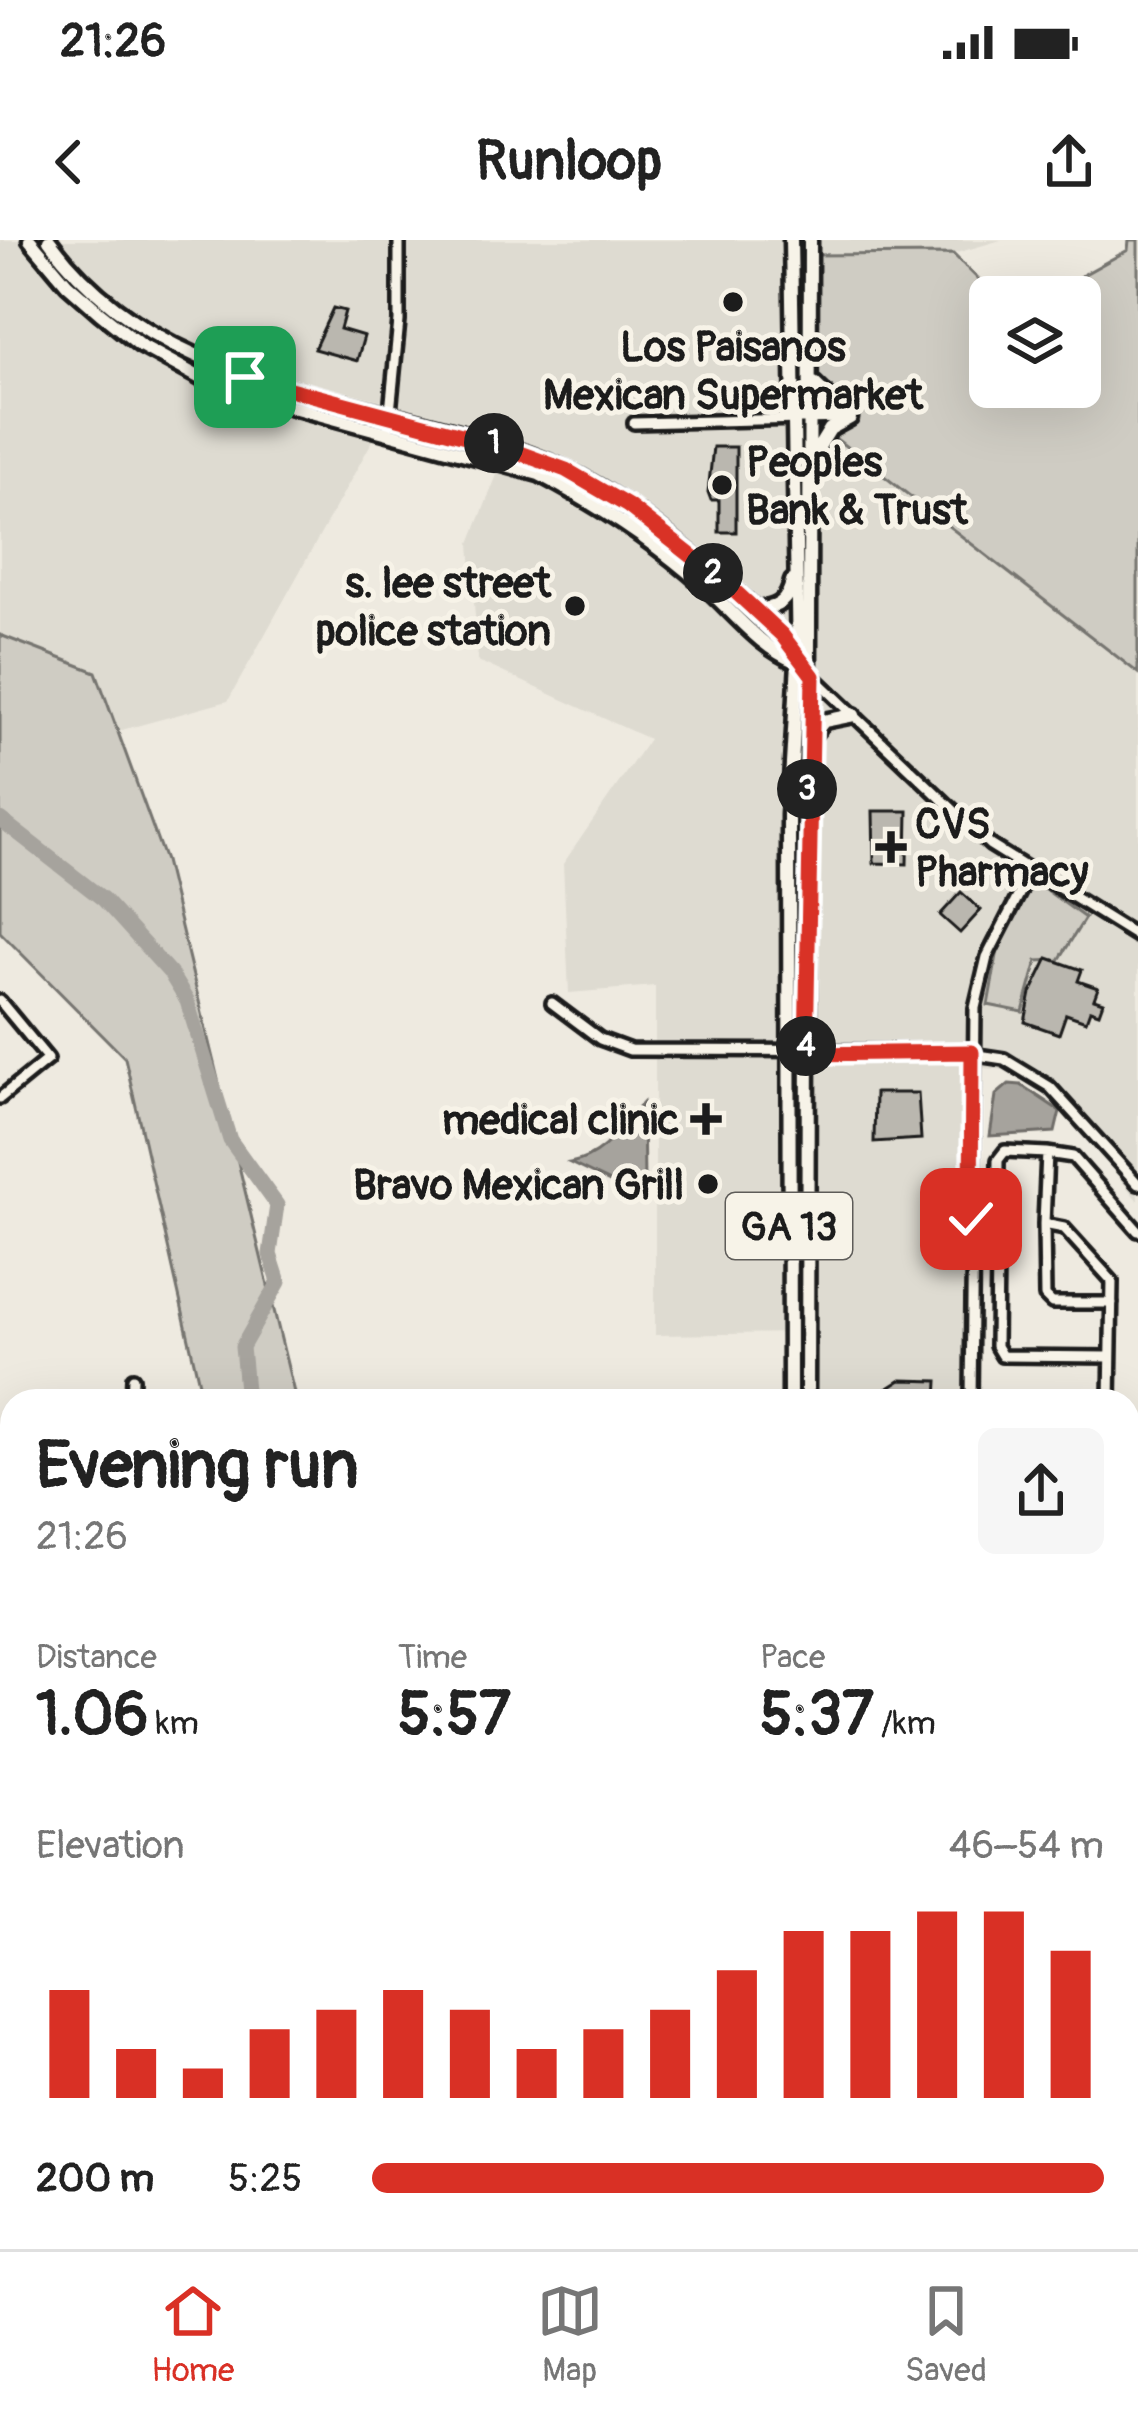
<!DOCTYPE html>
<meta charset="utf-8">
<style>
body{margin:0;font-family:Pangolin,sans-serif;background:#f6f6f6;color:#222;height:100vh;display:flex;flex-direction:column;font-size:45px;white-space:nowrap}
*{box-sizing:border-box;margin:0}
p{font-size:39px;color:#767676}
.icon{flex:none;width:66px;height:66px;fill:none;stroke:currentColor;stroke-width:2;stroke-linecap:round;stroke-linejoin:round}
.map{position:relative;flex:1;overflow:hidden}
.panel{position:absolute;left:0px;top:1149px;width:1140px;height:861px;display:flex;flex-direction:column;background:#fff;border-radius:36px 36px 0 0;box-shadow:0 12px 48px #0002}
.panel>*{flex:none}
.controls{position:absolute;left:969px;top:36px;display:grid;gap:24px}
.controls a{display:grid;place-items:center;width:132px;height:132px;border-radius:18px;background:#fff;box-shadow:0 12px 48px #0002;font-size:60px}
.pin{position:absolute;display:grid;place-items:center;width:102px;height:102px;color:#fff;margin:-51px;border-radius:24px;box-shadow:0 6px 18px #0006}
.km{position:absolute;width:60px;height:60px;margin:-30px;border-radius:50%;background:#222;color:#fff;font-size:33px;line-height:60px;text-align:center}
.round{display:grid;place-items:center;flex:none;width:126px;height:126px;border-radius:18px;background:#f6f6f6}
.overview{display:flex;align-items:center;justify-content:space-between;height:204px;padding:0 36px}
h1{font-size:66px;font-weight:700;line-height:90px}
.metrics{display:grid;grid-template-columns:repeat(3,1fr);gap:18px;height:204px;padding:12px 36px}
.metrics div{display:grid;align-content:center}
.metrics b{font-size:60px;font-weight:700}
.metrics small{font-size:33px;font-weight:400}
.metrics p{font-size:33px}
.chart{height:336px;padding:24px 36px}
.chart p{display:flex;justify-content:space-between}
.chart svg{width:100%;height:216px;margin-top:12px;stroke:#d93025;stroke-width:6}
ul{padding:0 36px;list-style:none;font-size:39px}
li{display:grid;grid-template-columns:192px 144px 1fr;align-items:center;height:90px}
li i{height:30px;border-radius:15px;background:#d93025}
.status{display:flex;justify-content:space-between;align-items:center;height:84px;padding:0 60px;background:#fff;direction:ltr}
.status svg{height:33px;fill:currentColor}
header{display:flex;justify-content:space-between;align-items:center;height:156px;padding:0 36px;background:#fff;font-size:54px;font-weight:700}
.menu{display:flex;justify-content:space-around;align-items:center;height:168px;border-top:3px solid #e0e0e0;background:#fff;font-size:33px;color:#767676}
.menu a{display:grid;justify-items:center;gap:6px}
.menu .active{color:#d93025}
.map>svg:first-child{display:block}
</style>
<div class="status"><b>21:26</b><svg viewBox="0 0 49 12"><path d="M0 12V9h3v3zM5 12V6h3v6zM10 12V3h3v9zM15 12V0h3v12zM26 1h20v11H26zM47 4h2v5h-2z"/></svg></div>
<header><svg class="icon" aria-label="back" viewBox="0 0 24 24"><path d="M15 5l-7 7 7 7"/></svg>Runloop<svg class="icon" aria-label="share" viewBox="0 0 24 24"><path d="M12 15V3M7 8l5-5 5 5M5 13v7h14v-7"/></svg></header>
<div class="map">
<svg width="1138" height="2009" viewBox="0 0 1138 2009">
<rect width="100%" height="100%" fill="#eeeae0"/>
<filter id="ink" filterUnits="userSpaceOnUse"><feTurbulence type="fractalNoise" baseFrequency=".00833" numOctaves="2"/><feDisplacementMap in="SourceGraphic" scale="24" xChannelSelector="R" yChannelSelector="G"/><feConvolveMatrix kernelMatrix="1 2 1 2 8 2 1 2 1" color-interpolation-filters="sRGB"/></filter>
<g filter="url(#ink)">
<path fill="#dedbd1" d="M0,0h1001l-48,14 -143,1 258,362 70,56v528l-104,-128 -71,-7 8,335h-170l-4,-68 -142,2v-349l-86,7 -6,-129 86,-125 -171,-78 -8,-118 34,-86 -78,-30 -42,-7 -156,281 -110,30 -22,-59 -96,-37z
M12,1686v308l-2,15h-10v-322z
M505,1998h285v11h-285z"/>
<path fill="#cfccc3" stroke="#767470" stroke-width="3" fill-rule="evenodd" d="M1129,0h9v433l-330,-256 1,-162 144,-1 41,41 67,-8 67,-37zM990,57h90v90h-90z
M0,395l96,37 69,189 131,540h-93l-78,-343 -125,-126z
M1042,647l43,31 -26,42 -22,1 -14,51 -35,-7 10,-55 31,-59z
M12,1444v242l-12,1v-241z
M367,1998h138v11h-133z"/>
<path fill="#a6a39d" stroke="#6f6d69" stroke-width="3" d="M1009,844l12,1 39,26 -5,21 -65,4 6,-41z
M643,863l1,80 -30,1 -44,-21c34,-6 51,-36 73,-60z"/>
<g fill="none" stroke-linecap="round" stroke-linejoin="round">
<path stroke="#6f6d69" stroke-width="3" d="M1128,1604l10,4
M344,1998l4,11
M464,1998l5,11"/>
<path stroke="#a6a39d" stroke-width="15" d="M0,579l103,80 67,74 17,28 43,139 47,65 -7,49 9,28 -37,65 5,54"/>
</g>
<path fill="#bab7af" stroke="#1c1c1c" stroke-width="3" d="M333,68l12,3 -5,18 24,7 -7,25 -43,-12z
M713,207h23v85h-17v-32h-8l-3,-8z
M873,571h35l-1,53 -33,-1z
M961,652l20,18 -21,23 -20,-18z
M1048,718l34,12 -4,11 20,7 -4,11 9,3 -4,11 -9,-3 -4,11 -20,-7 -7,20 -34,-12 6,-29z
M875,853h43l3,46 -47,3z
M901,1140l37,1 -1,20h-57l-1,-7z"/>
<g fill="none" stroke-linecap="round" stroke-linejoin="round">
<defs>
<path id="minor" d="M634,183l211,-5
M388,192l11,-111v-81
M813,436l177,169 148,92
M0,761l48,58 -48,39
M552,763l48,36 30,11 321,1 53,8 46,28 88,97
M1047,913l-42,-2 -7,9 -2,186 6,10 108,1
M1044,984l1,72 7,7h60
M132,1161l1,-23
M971,1161l4,-393 12,-51 43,-84
M1110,1161l2,-120 -48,-53 -20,-4 3,-71 26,4 65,74
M0,1376l12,-1
M1128,1502l10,-28
M1128,1541h10
M1128,1674l10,3"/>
<path id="major" d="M30,0l37,44 33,29 40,32 75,41 324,88c59,31 115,67 164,111 31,27 56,62 94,77
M49,0c120,167 346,152 516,229 52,24 98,62 142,98 32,27 67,54 88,91
M814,215l16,-26 20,-11 -36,-35
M754,369c21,1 34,-6 38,-28
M809,500l15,-19 30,-6
M790,1161l-1,-586 9,-153 -7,-422
M807,1161l3,-1161
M805,1998v11
M780,2009l2,-11"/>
</defs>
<use href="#minor" stroke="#1c1c1c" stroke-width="18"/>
<use href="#major" stroke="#1c1c1c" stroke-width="21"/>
<use href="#minor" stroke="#f7f3e8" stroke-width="9"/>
<use href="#major" stroke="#f7f3e8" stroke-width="12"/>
</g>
</g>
<g fill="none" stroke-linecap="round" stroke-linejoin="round" filter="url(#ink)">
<defs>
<path id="route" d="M245,137l250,67 71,26 62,36 98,77 56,52 31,41 -7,378 166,-2 -1,167"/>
</defs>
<use href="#route" stroke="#fff" stroke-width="24"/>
<use href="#route" stroke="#d93025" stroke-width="15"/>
</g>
<g fill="#1c1c1c" stroke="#f7f3e8" stroke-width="4.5">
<circle cx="733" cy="62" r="12"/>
<circle cx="722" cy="245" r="12"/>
<circle cx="575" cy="366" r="12"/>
<path d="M885 589h12v12h12v12h-12v12h-12v-12h-12v-12h12z"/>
<path d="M700 861h12v12h12v12h-12v12h-12v-12h-12v-12h12z"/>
<circle cx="708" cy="944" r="12"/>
</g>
<g text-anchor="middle" stroke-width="10" stroke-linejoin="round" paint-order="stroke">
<rect fill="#f7f3e8" stroke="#5e5c59" stroke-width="3" x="726" y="953" width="126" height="66" rx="9"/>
<g font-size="39" font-weight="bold" fill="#1c1c1c">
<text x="789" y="1000">GA 13</text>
</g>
<g font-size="42" font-weight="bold" fill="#1c1c1c" stroke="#f7f3e8" text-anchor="end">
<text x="733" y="121" text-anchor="middle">Los Paisanos<tspan x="733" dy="48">Mexican Supermarket</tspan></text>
<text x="746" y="236" text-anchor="start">Peoples<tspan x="746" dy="48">Bank &amp; Trust</tspan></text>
<text x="551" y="357">s. lee street<tspan x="551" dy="48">police station</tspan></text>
<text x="915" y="598" text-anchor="start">CVS<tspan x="915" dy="48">Pharmacy</tspan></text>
<text x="679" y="894">medical clinic</text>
<text x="684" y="959">Bravo Mexican Grill</text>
</g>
</g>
</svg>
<div class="controls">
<a><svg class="icon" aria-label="layers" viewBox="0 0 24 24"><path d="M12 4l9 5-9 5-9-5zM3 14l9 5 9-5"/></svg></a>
</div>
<div class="pin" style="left:245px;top:137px;background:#1e9e55"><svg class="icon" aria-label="arrive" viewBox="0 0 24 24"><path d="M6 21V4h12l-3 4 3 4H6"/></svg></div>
<div class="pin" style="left:971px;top:979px;background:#d93025"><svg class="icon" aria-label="check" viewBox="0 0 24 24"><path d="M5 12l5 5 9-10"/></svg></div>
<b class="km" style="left:494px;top:203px">1</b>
<b class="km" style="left:713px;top:333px">2</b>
<b class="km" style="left:807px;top:549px">3</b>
<b class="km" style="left:806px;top:806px">4</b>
<section class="panel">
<div class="overview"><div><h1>Evening run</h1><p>21:26</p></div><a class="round"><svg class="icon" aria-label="share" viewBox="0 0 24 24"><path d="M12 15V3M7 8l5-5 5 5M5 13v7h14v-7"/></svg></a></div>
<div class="metrics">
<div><p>Distance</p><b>1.06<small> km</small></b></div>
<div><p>Time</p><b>5:57</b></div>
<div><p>Pace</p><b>5:37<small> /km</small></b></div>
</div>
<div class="chart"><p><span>Elevation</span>46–54 m</p>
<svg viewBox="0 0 160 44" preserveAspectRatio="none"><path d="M5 44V22M15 44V34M25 44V38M35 44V30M45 44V26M55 44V22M65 44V26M75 44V34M85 44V30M95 44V26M105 44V18M115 44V10M125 44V10M135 44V6M145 44V6M155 44V14"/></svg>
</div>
<ul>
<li><b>200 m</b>5:25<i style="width:100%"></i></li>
</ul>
</section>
</div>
<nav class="menu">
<a class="active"><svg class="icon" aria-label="home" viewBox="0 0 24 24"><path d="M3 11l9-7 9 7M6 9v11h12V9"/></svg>Home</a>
<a><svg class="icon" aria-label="map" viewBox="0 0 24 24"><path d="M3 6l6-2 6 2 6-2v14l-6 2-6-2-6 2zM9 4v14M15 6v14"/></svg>Map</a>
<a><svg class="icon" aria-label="saved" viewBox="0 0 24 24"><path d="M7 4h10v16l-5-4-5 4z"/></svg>Saved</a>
</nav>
